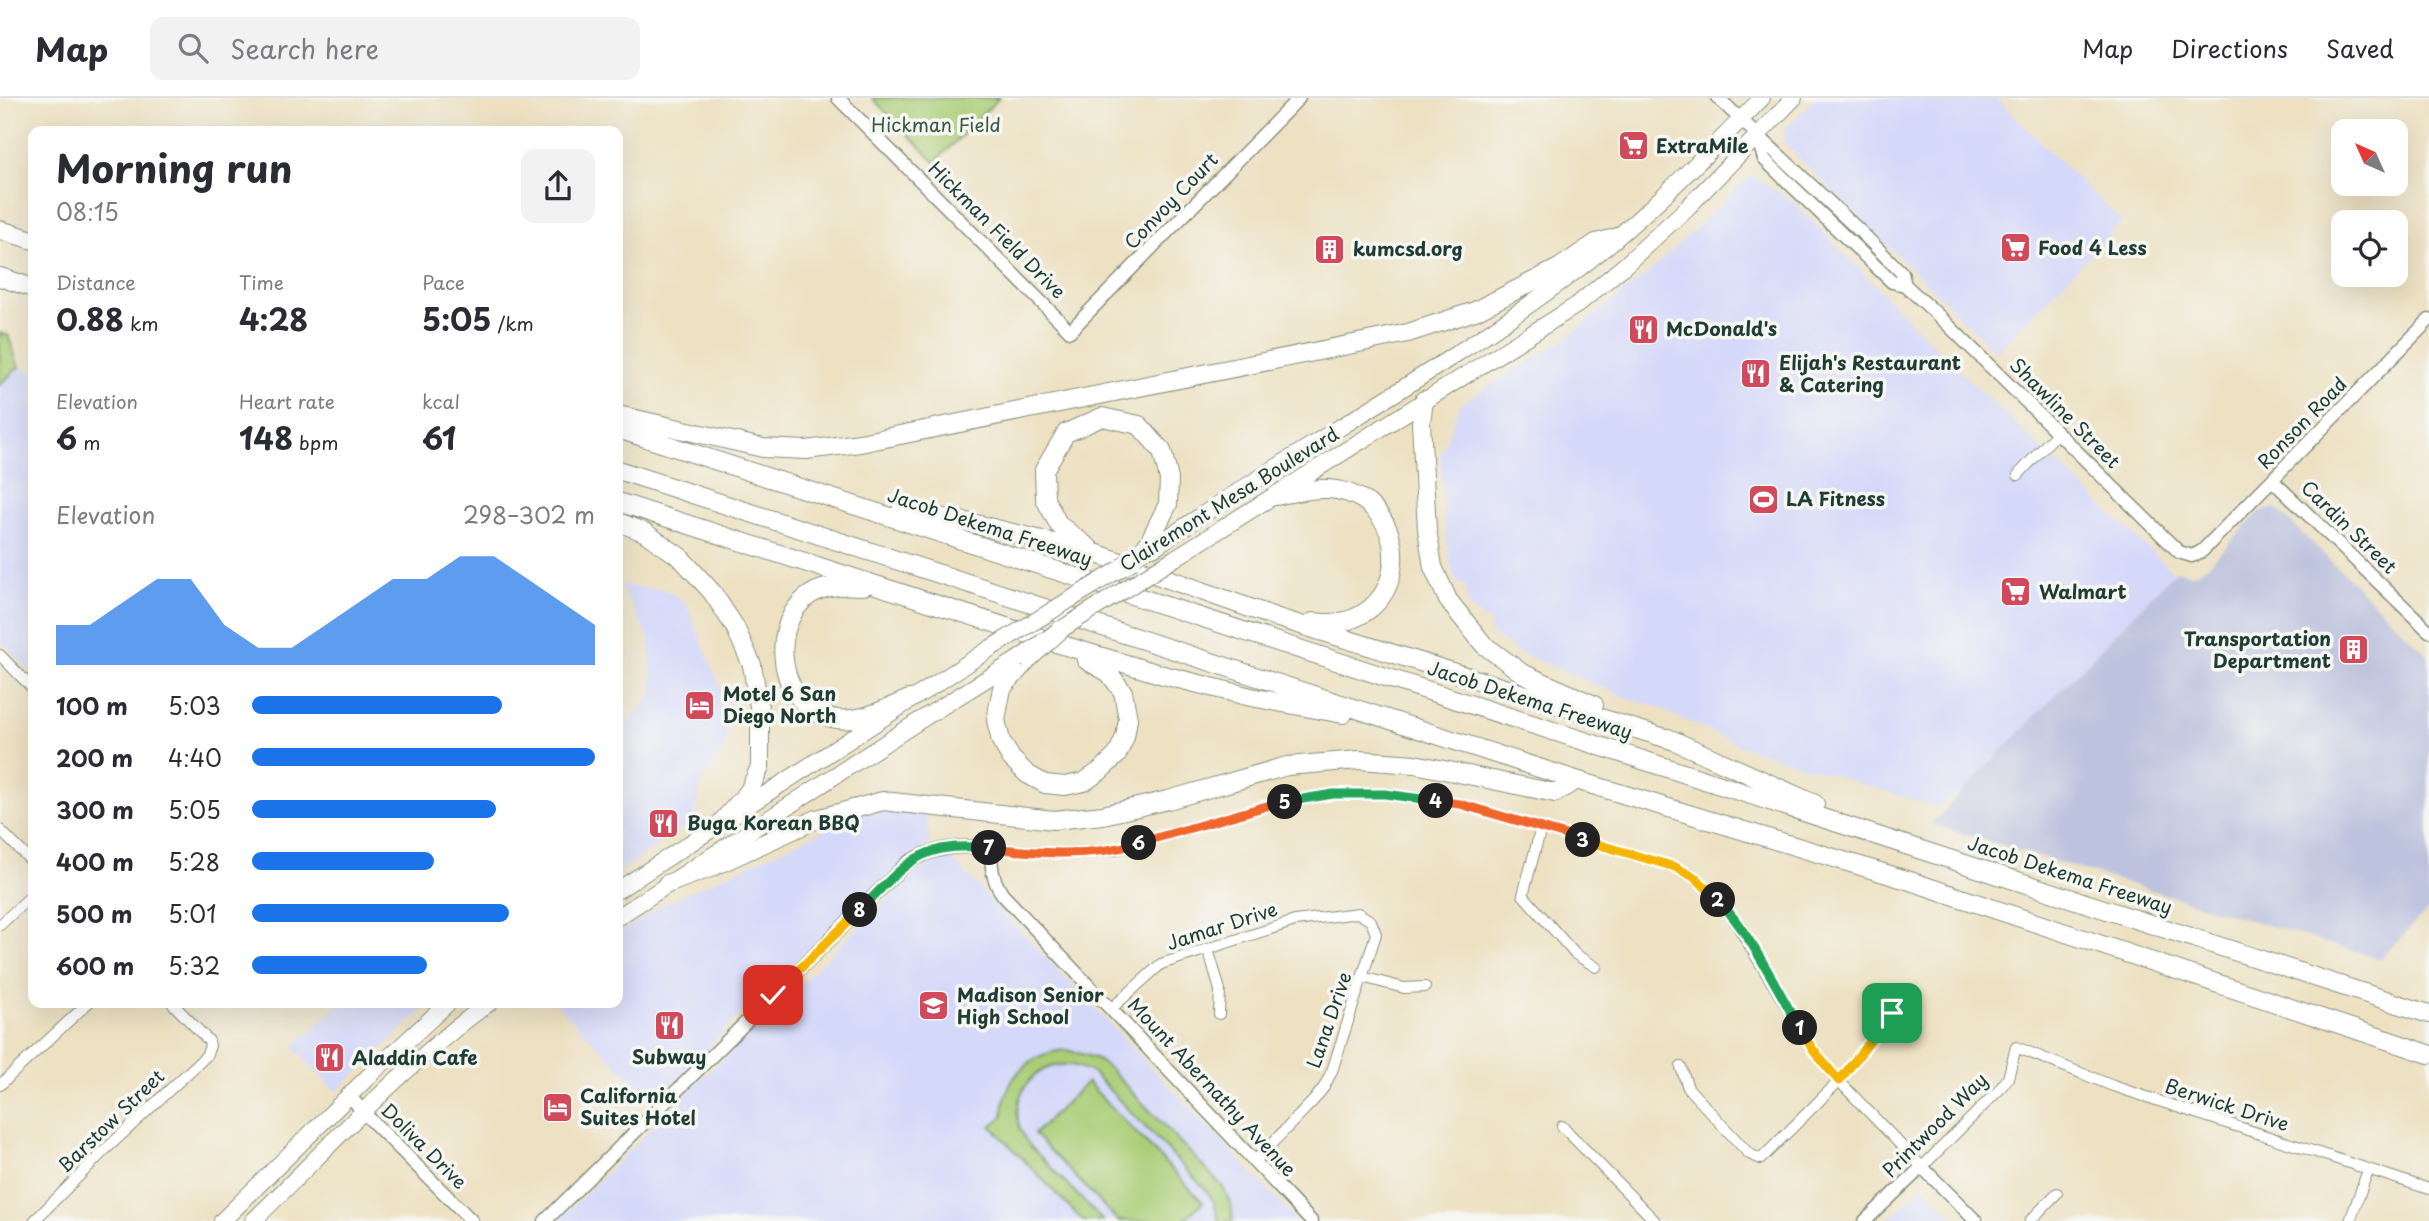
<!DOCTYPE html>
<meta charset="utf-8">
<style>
body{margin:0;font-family:"Playpen Sans",sans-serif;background:#f2f2f3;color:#2b2b33;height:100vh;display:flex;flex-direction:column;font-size:26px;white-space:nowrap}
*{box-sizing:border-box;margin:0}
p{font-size:23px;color:#7c7c81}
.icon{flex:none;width:38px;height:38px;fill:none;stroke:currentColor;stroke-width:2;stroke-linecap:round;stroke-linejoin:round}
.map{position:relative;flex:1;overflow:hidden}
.side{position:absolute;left:28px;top:28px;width:595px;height:882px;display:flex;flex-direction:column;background:#fff;border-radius:14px;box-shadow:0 7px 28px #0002}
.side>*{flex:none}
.needle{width:46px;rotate:315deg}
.buttons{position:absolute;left:2331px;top:21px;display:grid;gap:14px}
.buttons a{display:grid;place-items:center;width:77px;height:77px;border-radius:14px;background:#fff;box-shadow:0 7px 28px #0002;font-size:35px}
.pin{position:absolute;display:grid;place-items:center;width:60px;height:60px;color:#fff;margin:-30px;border-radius:14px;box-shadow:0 4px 10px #0006}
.km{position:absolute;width:35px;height:35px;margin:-18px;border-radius:50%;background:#222;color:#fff;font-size:19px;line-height:35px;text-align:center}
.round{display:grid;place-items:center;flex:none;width:74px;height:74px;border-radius:14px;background:#f2f2f3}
.headline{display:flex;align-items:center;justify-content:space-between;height:119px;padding:0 28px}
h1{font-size:38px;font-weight:700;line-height:52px}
.figures{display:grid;grid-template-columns:repeat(3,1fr);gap:10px;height:119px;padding:7px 28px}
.figures div{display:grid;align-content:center}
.figures b{font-size:30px;font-weight:700}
.figures small{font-size:19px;font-weight:400}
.figures p{font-size:19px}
.chart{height:196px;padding:14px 28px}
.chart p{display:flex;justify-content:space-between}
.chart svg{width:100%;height:126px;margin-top:7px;fill:#1a73e8;opacity:.7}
ul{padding:0 28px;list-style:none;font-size:23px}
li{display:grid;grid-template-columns:112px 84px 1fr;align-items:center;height:52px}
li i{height:18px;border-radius:9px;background:#1a73e8}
header{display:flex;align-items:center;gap:42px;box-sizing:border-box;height:98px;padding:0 35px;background:#fff;border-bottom:2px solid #e1e1e2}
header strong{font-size:33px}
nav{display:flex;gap:38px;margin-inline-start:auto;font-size:24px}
.search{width:490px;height:63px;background:#f2f2f3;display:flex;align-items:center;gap:18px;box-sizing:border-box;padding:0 24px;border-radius:14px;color:#7c7c81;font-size:26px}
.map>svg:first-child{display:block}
</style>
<header>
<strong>Map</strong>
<div class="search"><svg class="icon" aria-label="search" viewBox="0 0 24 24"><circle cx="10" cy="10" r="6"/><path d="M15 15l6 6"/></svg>Search here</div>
<nav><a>Map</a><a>Directions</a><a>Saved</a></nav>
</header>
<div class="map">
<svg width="2429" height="1123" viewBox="0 0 2429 1123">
<rect width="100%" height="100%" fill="#f6f6f2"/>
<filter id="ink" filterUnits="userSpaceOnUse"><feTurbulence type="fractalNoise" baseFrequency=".0143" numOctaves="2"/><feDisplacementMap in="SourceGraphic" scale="14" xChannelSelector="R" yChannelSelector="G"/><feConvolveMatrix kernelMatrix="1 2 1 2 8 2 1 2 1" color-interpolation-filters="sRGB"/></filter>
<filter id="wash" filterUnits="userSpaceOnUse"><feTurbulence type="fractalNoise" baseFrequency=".00686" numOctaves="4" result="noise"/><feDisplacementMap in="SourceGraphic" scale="28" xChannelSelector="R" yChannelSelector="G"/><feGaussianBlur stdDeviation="1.57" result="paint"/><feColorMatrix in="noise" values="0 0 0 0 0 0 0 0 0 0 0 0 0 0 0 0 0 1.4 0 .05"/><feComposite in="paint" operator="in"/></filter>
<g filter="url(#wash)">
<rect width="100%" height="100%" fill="#ede1c2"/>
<path fill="#d4d8f9" d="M1815,0h181l126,124 -126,130 -211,-208v-15z
M1752,77l43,28 159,163 220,207 -198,205 -37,30 -198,-62 -86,-40 -25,-7 -112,-47 -29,-20 2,-10 -16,-9 -4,-5 -3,-5 -3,-18 -8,-1 -7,-22 -5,-36 -5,-69 20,-53 100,-61 88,-70z
M19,269l14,4v303l-33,-34v-255z
M620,487l46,5 20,13 43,105 -3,36 -24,38 -9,39 -75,51v-134l35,-45 -4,-55z
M915,712l12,9 3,23 -39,36 -39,29 -101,96 -96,100 -100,-100h63v-68l42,-29 164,-76 46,-18z
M948,757l350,366h-740l128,-127 231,-223z
M341,905h89l-94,89 -43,-45z
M1924,1088l34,35h-72z"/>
<path fill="#bdc3de" d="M2276,410l153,148v253l-49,50 -449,-135 246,-254 14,4 5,-1 12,-8 51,-53 5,-2z"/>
<path fill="#aacd76" stroke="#648555" stroke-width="2" d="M872,0h127l-64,64z
M0,235l8,2 11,32 -19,18z
M1067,952l28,8 15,11 113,118 8,18 2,16h-14l-5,-19 -8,-12 -112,-116c-49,-32 -101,26 -64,72l73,75h-20l-92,-95 12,-10c0,-38 27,-64 64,-66z
M1087,984l116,120 -20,19h-65l-84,-87z"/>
</g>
<g filter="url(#ink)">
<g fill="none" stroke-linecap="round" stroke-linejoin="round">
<defs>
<path id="minor" d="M2018,377l39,-42
M0,557l33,34
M1541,730l-18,67 52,59 21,13
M0,732l33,33
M991,750l61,5 63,-3 155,-45 63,-11h52l75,10 215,63 21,11 33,34 84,138 26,31 83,86 77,-77 9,-12 8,-31 97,39 316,103
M0,827l33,-31
M1208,851l12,41 -1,24
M1362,879l42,11 21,-1
M1112,910l49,-44 134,-43 63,-8 13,8 5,13 -44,137 -8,16 -10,13 -60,62
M1681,969l7,21 61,66 12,5 78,-78 53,-68
M0,987l88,-82
M1562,1028l93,95
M34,1123l72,-72 100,-93 4,-10 -1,-5 -37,-38
M2030,1123l27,-28
M2350,1123l18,-51"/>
<path id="tertiary" d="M838,0l232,233 229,-233
M1718,0l145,136 39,39 3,12 36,33 238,234 13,4 10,-5 227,-231
M1757,38l7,23 128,123 13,3
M2272,382l157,151
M350,998l14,17 108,108
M545,1123l362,-358c26,-16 53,-18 84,-15 0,18 1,32 12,47l308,326
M1865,1123l57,-54 54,54"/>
<path id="primary" d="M1153,450c133,-92 275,-169 405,-264 75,-54 140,-121 204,-186
M1175,460l402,-253 47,-39 63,-58 107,-110
M618,792l373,-242
M618,819l304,-198 95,-59
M222,1123l151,-149 75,-69
M253,1123c75,-73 151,-157 236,-218"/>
<path id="motorway" d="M0,132l33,10
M0,179l33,11
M1424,302l-3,23 6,106 6,38 15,33 36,45 38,28 72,32
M618,317l145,33 43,2 54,-7 548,-110 67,-22 84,-43 37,-25 19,-5
M618,331l1811,585
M618,372l958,310 334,101 519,173
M1275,398c17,-3 35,-8 53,-7 93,7 85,147 -15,133
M618,404l438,141 107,32 88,22 92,17
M901,412l71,13 123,30 180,64 403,125
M618,424l26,10 36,25 32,35 23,35 17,38 8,47v55l-11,24 -29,33
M1089,450l-30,-23 -14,-26 -1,-29 22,-37 36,-16 37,8 23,26 7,28 -1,25 -20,40
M864,488c-12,-1 -26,-1 -38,2 -60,15 -57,121 11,131 25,3 50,-11 72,-20
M1028,561l-26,29 -6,32 5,21 10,17 16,16 18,10 20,2 19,-4 16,-11 17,-16 8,-18 3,-18 -5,-27 -14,-19 -23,-13
M1668,640l147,66
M667,786l43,-16 107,-49 66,-18 171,19 49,-5 65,-15 119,-34 72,-6 56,4 140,29 21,-13"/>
</defs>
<use href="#minor" stroke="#868f7b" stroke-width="12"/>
<use href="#tertiary" stroke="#868f7b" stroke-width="15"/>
<use href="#primary" stroke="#868f7b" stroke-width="18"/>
<use href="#motorway" stroke="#868f7b" stroke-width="20"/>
<use href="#minor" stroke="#fff" stroke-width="10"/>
<use href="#tertiary" stroke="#fff" stroke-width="12"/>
<use href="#primary" stroke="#fff" stroke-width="16"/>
<use href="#motorway" stroke="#fff" stroke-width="18"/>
<defs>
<path id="primary-bridge" d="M991,550l142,-87
M1017,562l43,-30 115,-72"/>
<path id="motorway-bridge" d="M1124,468l24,-22
M1028,561l32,-29"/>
</defs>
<use href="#primary-bridge" stroke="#868f7b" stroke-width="18" stroke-linecap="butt"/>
<use href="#motorway-bridge" stroke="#868f7b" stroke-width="20" stroke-linecap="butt"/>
<use href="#primary-bridge" stroke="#fff" stroke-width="16"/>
<use href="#motorway-bridge" stroke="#fff" stroke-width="18"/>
</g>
</g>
<g fill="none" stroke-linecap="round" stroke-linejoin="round" filter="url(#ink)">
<defs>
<path id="split-1" d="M1800,930l13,22 26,31 53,-68"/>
<path id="split-2" d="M1718,802c31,31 59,89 82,128"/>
<path id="split-3" d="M1583,742l92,27 21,11 22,22"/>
<path id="split-4" d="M1436,703l24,3 123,36"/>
<path id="split-5" d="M1285,704l48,-8h52l51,7"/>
<path id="split-6" d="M1139,745l131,-38 15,-3"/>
<path id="split-7" d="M989,750c50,5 101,10 150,-5"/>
<path id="split-8" d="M860,812c45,-45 59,-70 129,-62"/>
<path id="split-9" d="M773,897l87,-85"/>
</defs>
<use href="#split-1" stroke="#fff" stroke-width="14"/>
<use href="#split-2" stroke="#fff" stroke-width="14"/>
<use href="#split-3" stroke="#fff" stroke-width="14"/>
<use href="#split-4" stroke="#fff" stroke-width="14"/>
<use href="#split-5" stroke="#fff" stroke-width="14"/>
<use href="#split-6" stroke="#fff" stroke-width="14"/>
<use href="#split-7" stroke="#fff" stroke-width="14"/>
<use href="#split-8" stroke="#fff" stroke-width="14"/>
<use href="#split-9" stroke="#fff" stroke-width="14"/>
<use href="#split-1" stroke="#f5b400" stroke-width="9"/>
<use href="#split-2" stroke="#22a559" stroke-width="9"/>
<use href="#split-3" stroke="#f5b400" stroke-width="9"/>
<use href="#split-4" stroke="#f0652b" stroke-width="9"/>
<use href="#split-5" stroke="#22a559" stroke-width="9"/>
<use href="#split-6" stroke="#f0652b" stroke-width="9"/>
<use href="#split-7" stroke="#f0652b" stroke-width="9"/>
<use href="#split-8" stroke="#22a559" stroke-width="9"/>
<use href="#split-9" stroke="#f5b400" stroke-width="9"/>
</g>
<defs>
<symbol id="supermarket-square" viewBox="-11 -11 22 22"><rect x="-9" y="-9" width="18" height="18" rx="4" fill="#d1495b" stroke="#f6f6f2"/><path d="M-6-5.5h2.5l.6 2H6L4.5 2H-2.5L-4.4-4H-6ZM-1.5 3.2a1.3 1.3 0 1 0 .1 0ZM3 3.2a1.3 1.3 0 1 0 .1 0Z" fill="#fff"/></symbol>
<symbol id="building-square" viewBox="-11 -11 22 22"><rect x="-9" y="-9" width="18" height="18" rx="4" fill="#d1495b" stroke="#f6f6f2"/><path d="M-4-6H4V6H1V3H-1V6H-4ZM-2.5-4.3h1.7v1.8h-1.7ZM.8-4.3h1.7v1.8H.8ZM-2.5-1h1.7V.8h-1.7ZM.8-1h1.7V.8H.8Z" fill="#fff"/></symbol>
<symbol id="restaurant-square" viewBox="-11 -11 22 22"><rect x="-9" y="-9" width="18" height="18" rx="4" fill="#d1495b" stroke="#f6f6f2"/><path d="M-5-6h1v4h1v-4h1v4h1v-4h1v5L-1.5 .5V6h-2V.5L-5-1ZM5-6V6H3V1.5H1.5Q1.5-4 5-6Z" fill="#fff"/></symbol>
<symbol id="stadium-square" viewBox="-11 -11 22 22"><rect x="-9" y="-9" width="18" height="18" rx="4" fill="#d1495b" stroke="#f6f6f2"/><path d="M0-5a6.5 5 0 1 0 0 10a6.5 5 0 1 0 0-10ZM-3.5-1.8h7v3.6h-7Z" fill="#fff"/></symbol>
<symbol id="hotel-square" viewBox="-11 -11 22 22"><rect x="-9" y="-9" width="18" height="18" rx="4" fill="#d1495b" stroke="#f6f6f2"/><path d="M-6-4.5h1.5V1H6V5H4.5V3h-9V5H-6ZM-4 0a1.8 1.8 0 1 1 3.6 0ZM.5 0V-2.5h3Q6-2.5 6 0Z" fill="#fff"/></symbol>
<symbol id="school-square" viewBox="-11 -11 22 22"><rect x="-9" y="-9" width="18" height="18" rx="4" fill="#d1495b" stroke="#f6f6f2"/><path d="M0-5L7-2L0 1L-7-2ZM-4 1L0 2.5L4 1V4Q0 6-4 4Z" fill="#fff"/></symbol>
</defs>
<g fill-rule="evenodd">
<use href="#supermarket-square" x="1616" y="30" width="35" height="35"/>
<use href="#supermarket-square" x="1998" y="132" width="35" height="35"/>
<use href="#building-square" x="1312" y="134" width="35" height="35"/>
<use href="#restaurant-square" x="1626" y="214" width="35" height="35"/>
<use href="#restaurant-square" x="1738" y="258" width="35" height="35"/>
<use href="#stadium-square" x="1746" y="384" width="35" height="35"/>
<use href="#supermarket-square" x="1998" y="476" width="35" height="35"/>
<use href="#building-square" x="2336" y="534" width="35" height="35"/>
<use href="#hotel-square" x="682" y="590" width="35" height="35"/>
<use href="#restaurant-square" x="646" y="708" width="35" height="35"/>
<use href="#school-square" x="916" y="890" width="35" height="35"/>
<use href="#restaurant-square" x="652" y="910" width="35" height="35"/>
<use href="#restaurant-square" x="312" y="942" width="35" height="35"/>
<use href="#hotel-square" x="540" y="992" width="35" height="35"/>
</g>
<g text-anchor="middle" stroke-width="7" stroke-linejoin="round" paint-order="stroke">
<g font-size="19" fill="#3b5a41" stroke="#f6f6f2">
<text x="936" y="34">Hickman Field</text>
</g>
<g font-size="19" font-weight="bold" fill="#1f3d34" stroke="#f6f6f2" text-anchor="start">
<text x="1656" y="55">ExtraMile</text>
<text x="2038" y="157">Food 4 Less</text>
<text x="1353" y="158">kumcsd.org</text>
<text x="1666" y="238">McDonald's</text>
<text x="1779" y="272">Elijah's Restaurant<tspan x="1779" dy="22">&amp; Catering</tspan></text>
<text x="1786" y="408">LA Fitness</text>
<text x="2039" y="501">Walmart</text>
<text x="2331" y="548" text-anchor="end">Transportation<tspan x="2331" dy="22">Department</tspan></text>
<text x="723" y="603">Motel 6 San<tspan x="723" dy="22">Diego North</tspan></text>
<text x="687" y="732">Buga Korean BBQ</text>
<text x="957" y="904">Madison Senior<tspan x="957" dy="22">High School</tspan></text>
<text x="669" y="966" text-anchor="middle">Subway</text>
<text x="352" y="967">Aladdin Cafe</text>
<text x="580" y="1005">California<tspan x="580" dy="22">Suites Hotel</tspan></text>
</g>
<g font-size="19" fill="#1f3d34" stroke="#f6f6f2">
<text transform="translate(1171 103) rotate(-46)" y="7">Convoy Court</text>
<text transform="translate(997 132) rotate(45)" y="7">Hickman Field Drive</text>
<text transform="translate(2065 315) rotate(45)" y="7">Shawline Street</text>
<text transform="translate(2302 325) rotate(-46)" y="7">Ronson Road</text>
<text transform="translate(1229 401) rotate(-32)" y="7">Clairemont Mesa Boulevard</text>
<text transform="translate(990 429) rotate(18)" y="7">Jacob Dekema Freeway</text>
<text transform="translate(2349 429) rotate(44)" y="7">Cardin Street</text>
<text transform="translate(1530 602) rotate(18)" y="7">Jacob Dekema Freeway</text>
<text transform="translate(2070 777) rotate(18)" y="7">Jacob Dekema Freeway</text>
<text transform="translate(1222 828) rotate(-18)" y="7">Jamar Drive</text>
<text transform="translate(1329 922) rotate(-71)" y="7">Lana Drive</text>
<text transform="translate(1212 989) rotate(47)" y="7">Mount Abernathy Avenue</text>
<text transform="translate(2227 1007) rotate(18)" y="7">Berwick Drive</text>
<text transform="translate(111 1023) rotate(-44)" y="7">Barstow Street</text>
<text transform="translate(1935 1027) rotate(-45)" y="7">Printwood Way</text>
<text transform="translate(424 1048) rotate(45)" y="7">Doliva Drive</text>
</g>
</g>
</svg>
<div class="buttons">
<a><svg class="needle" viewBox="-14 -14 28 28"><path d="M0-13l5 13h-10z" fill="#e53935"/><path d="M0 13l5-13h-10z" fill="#7c7c81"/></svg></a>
<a><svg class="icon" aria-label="locate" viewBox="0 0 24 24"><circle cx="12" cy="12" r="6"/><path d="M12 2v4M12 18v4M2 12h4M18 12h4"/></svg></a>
</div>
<div class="pin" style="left:1892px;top:915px;background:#1e9e55"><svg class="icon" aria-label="arrive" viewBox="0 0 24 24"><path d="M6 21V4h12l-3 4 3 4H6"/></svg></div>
<div class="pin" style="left:773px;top:897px;background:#d93025"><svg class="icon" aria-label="check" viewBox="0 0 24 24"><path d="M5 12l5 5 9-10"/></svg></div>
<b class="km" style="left:1800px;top:930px">1</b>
<b class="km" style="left:1718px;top:802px">2</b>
<b class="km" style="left:1583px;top:742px">3</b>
<b class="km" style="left:1436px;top:703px">4</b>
<b class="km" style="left:1285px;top:704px">5</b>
<b class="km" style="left:1139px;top:745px">6</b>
<b class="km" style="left:989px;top:750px">7</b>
<b class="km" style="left:860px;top:812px">8</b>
<section class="side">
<div class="headline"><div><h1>Morning run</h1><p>08:15</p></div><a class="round"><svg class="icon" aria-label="share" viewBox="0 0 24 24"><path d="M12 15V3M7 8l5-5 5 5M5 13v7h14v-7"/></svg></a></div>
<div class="figures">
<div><p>Distance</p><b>0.88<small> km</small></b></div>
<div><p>Time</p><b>4:28</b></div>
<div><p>Pace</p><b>5:05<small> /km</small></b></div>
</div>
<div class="figures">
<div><p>Elevation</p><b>6<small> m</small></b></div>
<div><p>Heart rate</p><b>148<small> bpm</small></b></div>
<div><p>kcal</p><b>61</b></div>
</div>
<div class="chart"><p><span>Elevation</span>298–302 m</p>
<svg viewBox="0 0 160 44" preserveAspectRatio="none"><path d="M0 44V30L10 30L20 22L30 14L40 14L50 30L60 38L70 38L80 30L90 22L100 14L110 14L120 6L130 6L140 14L150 22L160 30V44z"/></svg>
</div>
<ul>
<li><b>100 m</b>5:03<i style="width:73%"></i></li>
<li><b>200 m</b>4:40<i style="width:100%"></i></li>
<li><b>300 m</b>5:05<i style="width:71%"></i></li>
<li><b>400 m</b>5:28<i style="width:53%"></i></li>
<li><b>500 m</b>5:01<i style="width:75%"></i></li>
<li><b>600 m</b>5:32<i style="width:51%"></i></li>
</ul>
</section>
</div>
